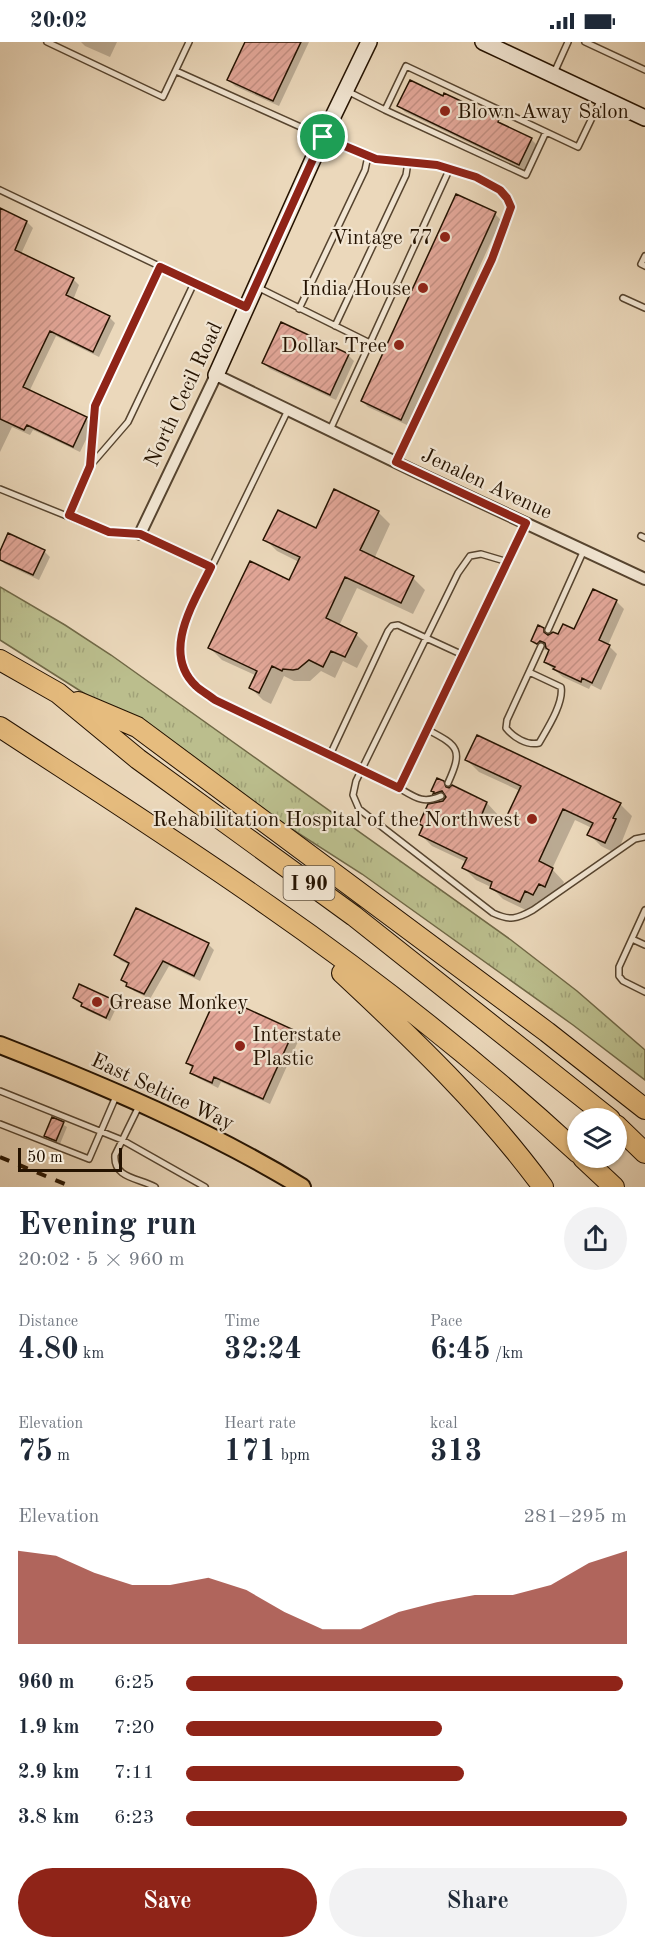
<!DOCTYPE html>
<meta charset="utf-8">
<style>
body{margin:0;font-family:"Old Standard TT",serif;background:#f2f2f3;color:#1f2937;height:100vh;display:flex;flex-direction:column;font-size:22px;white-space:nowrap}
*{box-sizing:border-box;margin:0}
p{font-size:20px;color:#747a83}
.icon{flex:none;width:33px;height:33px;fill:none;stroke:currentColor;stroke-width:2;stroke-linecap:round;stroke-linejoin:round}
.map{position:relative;height:1145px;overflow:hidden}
.panel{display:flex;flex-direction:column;background:#fff;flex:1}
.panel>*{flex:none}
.fabs{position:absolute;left:567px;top:1066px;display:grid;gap:12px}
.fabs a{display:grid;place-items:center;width:60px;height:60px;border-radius:50%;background:#fff;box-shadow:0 2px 4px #0004;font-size:30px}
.scale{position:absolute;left:18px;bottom:15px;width:104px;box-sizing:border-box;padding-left:6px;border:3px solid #241200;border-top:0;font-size:16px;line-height:21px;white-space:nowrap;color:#241200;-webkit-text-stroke:4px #f2e6d3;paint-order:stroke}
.pin{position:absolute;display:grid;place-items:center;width:51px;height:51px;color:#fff;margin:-26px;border:3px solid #fff;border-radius:50%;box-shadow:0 2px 6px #0007}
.round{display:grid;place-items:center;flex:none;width:63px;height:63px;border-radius:32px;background:#f2f2f3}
.summary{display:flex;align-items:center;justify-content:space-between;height:102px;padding:0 18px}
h1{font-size:33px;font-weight:800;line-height:45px}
.figures{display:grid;grid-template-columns:repeat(3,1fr);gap:9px;height:102px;padding:6px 18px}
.figures div{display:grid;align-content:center}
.figures b{font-size:30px;font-weight:800}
.figures small{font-size:16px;font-weight:400}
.figures p{font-size:16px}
.chart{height:168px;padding:12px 18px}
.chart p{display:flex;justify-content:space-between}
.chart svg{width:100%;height:108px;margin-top:6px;fill:#8f2418;opacity:.7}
.action{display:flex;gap:12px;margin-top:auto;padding:12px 18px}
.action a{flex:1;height:69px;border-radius:36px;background:#8f2418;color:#fff;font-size:24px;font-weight:800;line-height:69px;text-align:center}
.action a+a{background:#f2f2f3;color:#1f2937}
ul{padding:0 18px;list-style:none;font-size:20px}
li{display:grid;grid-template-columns:96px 72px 1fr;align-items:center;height:45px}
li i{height:15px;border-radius:8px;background:#8f2418}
.status{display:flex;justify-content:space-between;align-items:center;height:42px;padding:0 30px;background:#fff;direction:ltr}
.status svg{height:16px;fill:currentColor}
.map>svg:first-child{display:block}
</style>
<div class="status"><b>20:02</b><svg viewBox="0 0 49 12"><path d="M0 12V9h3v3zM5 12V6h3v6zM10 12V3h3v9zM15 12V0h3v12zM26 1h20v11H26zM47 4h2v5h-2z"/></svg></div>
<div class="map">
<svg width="645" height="1145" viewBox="0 0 645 1145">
<defs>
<pattern id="grass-tufts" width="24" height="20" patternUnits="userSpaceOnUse" patternTransform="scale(1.5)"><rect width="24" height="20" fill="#bbbe8d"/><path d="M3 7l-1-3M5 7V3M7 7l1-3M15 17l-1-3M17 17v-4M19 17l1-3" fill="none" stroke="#a1a278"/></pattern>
<pattern id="building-hatch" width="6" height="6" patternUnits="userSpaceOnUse" patternTransform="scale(1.5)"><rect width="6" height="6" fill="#e3a799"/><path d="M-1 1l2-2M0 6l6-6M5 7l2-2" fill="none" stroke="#c38f82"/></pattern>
</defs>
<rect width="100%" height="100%" fill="#ebd8bb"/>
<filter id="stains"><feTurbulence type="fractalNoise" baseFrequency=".00333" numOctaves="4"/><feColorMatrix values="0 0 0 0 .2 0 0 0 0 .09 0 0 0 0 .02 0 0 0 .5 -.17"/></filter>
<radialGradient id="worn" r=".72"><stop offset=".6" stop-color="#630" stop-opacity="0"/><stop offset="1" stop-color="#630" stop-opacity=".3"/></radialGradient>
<path fill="url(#grass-tufts)" stroke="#706846" stroke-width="1.5" d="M0,545l65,38 46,30 400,285 66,51 68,59v30l-72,-55 -211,-151 -106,-68 -81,-55 -175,-111z"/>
<path fill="#0003" d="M81,0h36l-7,15 -25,-11z
M247,0h62l-30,64 -44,-20 -6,-6z
M444,56l54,22 6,6 27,13 6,6 -12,25 -120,-58 -6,-6z
M0,167l27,13 6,6 -12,26 52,25 6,6 -6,15 36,17 6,6 -16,34 -43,-21 -27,56 57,27 7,6 -13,27 -47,-22 -3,5 -18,-8 -12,25z
M495,172l6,6 -94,205 -39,-18 -6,-6z
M348,313l6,6 -18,39 -66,-31 -7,-6z
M378,470l12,12 -16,35 39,19 12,12 -12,24 -56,-26 -18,38 17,8 12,12 -11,22 -14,-7 -8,17 -14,-7 -11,10h-16l-10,-5 -13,28 -8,-4 -12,-12 6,-12 -35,-16 -12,-12 80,-66 9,-20 -22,-11 -12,-12 51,-9z
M44,509l6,6 -11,23 -34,-16 -5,-5v-4z
M616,559l8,8 -16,36 9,9 -16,36 -10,-5 -2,4 -26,-12 -18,-15 5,-11 -9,-2 -8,-8 10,-12 6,7h10l16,-5z
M467,718l153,44 12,12 -15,38 -16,-8 -12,-12 3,-6 -17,-8 -23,49 12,13 -7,16 -6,-3 -5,11 -9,-4 -5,11 -29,-14 -12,-12 -15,-7 -12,-12 2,-6 -34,-16 -12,-12 4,-7 -4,-3 23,-22 -11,-12 11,-8 7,7 37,14 11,12 -3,7 9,4 16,-35 -41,-19z
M208,902l6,6 -14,31 -31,-15 -19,33 -16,-8 -11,-11 7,-15 -9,-4 -6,-6z
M80,944l33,16 4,4 -7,15 -24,-11 -3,-6 -8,-6z
M218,955l76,34 6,6 -30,67 -49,-22 -3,6 -20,-10 -6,-6 1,-3 -5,-6z
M53,1077l14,8 -7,17 -10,-4 -4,-4z"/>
<path fill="url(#building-hatch)" stroke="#241200" stroke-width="1.5" d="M245,0h56l-28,59 -46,-21z
M410,38l33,16 1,-3 55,26 -1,3 34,16 -13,27 -122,-59z
M456,152l40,18 -95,208 -40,-19z
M0,166l27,13 -12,29 59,28 -8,17 44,21 -17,36 -43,-21 -27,56 64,30 -14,30 -46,-22 -3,5 -24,-11z
M281,280l68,32 -19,41 -68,-32z
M334,447l45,22 -19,39 54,26 -13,27 -56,-26 -19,41 31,15 -12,24 -14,-6 -8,16 -14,-7 -11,9 -5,1 -10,-1 -1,2 -10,-5 -13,27 -10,-5 8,-17 -49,-23 42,-87 39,19 11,-23 -37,-17 15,-30 38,18z
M8,491l37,17 -12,25 -33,-15v-9z
M593,547l24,11 -18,40 11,5 -18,38 -10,-5 -1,4 -28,-13 2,-2 -11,-5 5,-12 -3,-2 -1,-5 -5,-2 -3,3 -6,-3 7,-16 6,3v4l4,3 5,-3 5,2 5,-10 11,5z
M477,693l144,68 -8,15 3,1 -11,24 -18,-8 6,-12 -30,-14 -24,52 14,7 -8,19 -6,-3 -6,11 -8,-4 -5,11 -30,-14 2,-6 -30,-14 5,-10 -48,-23 4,-9 -4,-2 9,-20 15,-3 3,-4 -4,-6 -9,3 1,-2 -3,-1 6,-13 7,3 2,6 3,1 3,-3 35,17 -5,12 21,10 18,-38 -56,-26z
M136,866l73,35 -15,33 -31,-15 -19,33 -18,-8 1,-3 -6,-3 8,-17 -15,-8z
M79,942l35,16 -8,18 -25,-12 1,-3 -9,-5z
M217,953l77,35 -31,69 -49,-22 -2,6 -22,-10 3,-7 -7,-3z
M52,1075l12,5 -8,19 -12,-5z"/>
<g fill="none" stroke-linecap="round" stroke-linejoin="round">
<defs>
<path id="lane" d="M47,0l116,55 26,-55
M585,0l60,28
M176,29l147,66 53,22 44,4 30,5 -80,175
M554,31l14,-31
M347,49l38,19
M546,90l-20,43 -141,-65 21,-44 172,81 23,-48
M0,148l245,117
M645,214l-4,8 4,2
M257,245l113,56 -40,87
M623,256l22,10
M299,267l66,-139 3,-14
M335,284l71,-151 2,-13
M288,368l-104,214c-7,40 -1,52 31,76l184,88 127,-264
M396,420c16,-33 118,-238 114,-257 -5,-21 -42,-31 -60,-37
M91,423l4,-59 65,-139
M0,447l109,44 31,1 71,34
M69,473l21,-49 38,-44 66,-139
M641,494l4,2
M508,520l-27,-8 -11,2 -12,17 -102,208 -3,14 6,14 134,104c17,8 24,6 40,-3l102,-71 10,-2
M548,588l36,-80
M529,630l32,15c3,16 -14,42 -22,56 -12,3 -26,-6 -33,-15l1,-8 34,-74
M428,688c31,16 35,20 20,53
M330,713l58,-124 4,-5 6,-1 65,30
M399,746c17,10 24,16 42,8
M645,868l-26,57v9l4,5 22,11
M632,897l13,6
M0,1049l122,49 83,47
M139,1064l-24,49c-2,24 25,23 40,32
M0,1082l89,35 28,-65"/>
<path id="street" d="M140,492l76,-159 196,95 233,109"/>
<path id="secondary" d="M483,0l162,76
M216,333l107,-238 46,-95"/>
<path id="primary" d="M0,1003c102,40 209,85 302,142"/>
<path id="highway" d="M0,618l58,33 80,66 216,157 256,203
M78,660l59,25 410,305 98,77
M0,685c90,59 181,117 269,179 108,75 212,158 309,247
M342,931c72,67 143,135 201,214
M616,1083l29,28
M583,1116l31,29"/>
</defs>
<use href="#lane" stroke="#56442f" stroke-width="8"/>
<use href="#street" stroke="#56442f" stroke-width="14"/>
<use href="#secondary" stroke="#241200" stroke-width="18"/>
<use href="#primary" stroke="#241200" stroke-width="20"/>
<use href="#highway" stroke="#241200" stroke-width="22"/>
<use href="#lane" stroke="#f2e6d3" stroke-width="5"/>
<use href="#street" stroke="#f2e6d3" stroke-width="10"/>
<use href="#secondary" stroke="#f2e6d3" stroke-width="15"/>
<use href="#primary" stroke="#e6bc7e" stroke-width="16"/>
<use href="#highway" stroke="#e6bc7e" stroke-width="20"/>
<path stroke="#241200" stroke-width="4" stroke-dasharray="10 10" stroke-linecap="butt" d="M0,1115l72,30"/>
</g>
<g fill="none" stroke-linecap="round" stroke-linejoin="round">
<defs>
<path id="route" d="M323,95l53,22 61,6 39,12 24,13 7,8 4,9 -19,52 -96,203 130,61 -127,265 -184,-88c-6,-5 -14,-9 -19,-14 -36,-34 -1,-85 15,-119l-71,-33 -31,-2 -40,-17 21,-49 5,-60 65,-139 86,40z"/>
</defs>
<use href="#route" stroke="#fff" stroke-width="12"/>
<use href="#route" stroke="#8f2418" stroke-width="8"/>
</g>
<g fill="#8f2418" stroke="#f2e6d3" stroke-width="2">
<circle cx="445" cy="69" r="6"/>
<circle cx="445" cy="195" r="6"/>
<circle cx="423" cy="246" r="6"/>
<circle cx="399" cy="303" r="6"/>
<circle cx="532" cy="777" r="6"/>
<circle cx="97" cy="960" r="6"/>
<circle cx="240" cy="1004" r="6"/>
</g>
<g text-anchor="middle" stroke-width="4.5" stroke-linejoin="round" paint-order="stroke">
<rect fill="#f2e6d3" stroke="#62523f" stroke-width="1.5" x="283.5" y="824" width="51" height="34" rx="4.5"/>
<g font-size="20" font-weight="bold" fill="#241200">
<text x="309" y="848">I 90</text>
</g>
<g font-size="21" fill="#241200" stroke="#f2e6d3" text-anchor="end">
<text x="457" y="76" text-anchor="start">Blown Away Salon</text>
<text x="433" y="202">Vintage 77</text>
<text x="411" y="253">India House</text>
<text x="387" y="310">Dollar Tree</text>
<text x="520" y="784">Rehabilitation Hospital of the Northwest</text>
<text x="109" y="967" text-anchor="start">Grease Monkey</text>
<text x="252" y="999" text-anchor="start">Interstate<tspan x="252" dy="24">Plastic</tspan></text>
</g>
<g font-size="21" fill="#241200" stroke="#f2e6d3">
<text transform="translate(183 352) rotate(-65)" y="7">North Cecil Road</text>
<text transform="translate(487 441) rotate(25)" y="7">Jenalen Avenue</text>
<text transform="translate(163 1049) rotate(25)" y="7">East Seltice Way</text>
</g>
</g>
<rect width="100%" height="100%" filter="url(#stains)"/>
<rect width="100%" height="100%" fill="url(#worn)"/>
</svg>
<div class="fabs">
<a><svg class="icon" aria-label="layers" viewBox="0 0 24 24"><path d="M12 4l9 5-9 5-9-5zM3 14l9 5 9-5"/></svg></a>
</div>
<div class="scale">50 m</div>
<div class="pin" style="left:323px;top:95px;background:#1e9e55"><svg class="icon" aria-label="arrive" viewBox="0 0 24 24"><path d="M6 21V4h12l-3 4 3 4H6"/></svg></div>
</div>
<section class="panel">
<div class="summary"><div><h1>Evening run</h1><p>20:02 · 5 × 960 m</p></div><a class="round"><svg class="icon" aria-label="share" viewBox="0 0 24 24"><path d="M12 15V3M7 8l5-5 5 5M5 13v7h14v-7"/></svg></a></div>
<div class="figures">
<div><p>Distance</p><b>4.80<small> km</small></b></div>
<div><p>Time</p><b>32:24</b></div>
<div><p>Pace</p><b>6:45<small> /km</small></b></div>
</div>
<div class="figures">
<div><p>Elevation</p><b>75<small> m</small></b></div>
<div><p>Heart rate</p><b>171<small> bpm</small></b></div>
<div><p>kcal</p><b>313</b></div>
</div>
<div class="chart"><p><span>Elevation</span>281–295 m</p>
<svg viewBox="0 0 160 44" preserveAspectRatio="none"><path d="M0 44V6L10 8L20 15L30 20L40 20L50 17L60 22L70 31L80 38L90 38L100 31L110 27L120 24L130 24L140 20L150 11L160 6V44z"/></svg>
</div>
<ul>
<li><b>960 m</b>6:25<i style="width:99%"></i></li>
<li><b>1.9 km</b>7:20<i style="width:58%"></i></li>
<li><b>2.9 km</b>7:11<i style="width:63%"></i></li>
<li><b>3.8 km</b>6:23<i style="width:100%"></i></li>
</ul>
<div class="action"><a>Save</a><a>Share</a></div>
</section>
